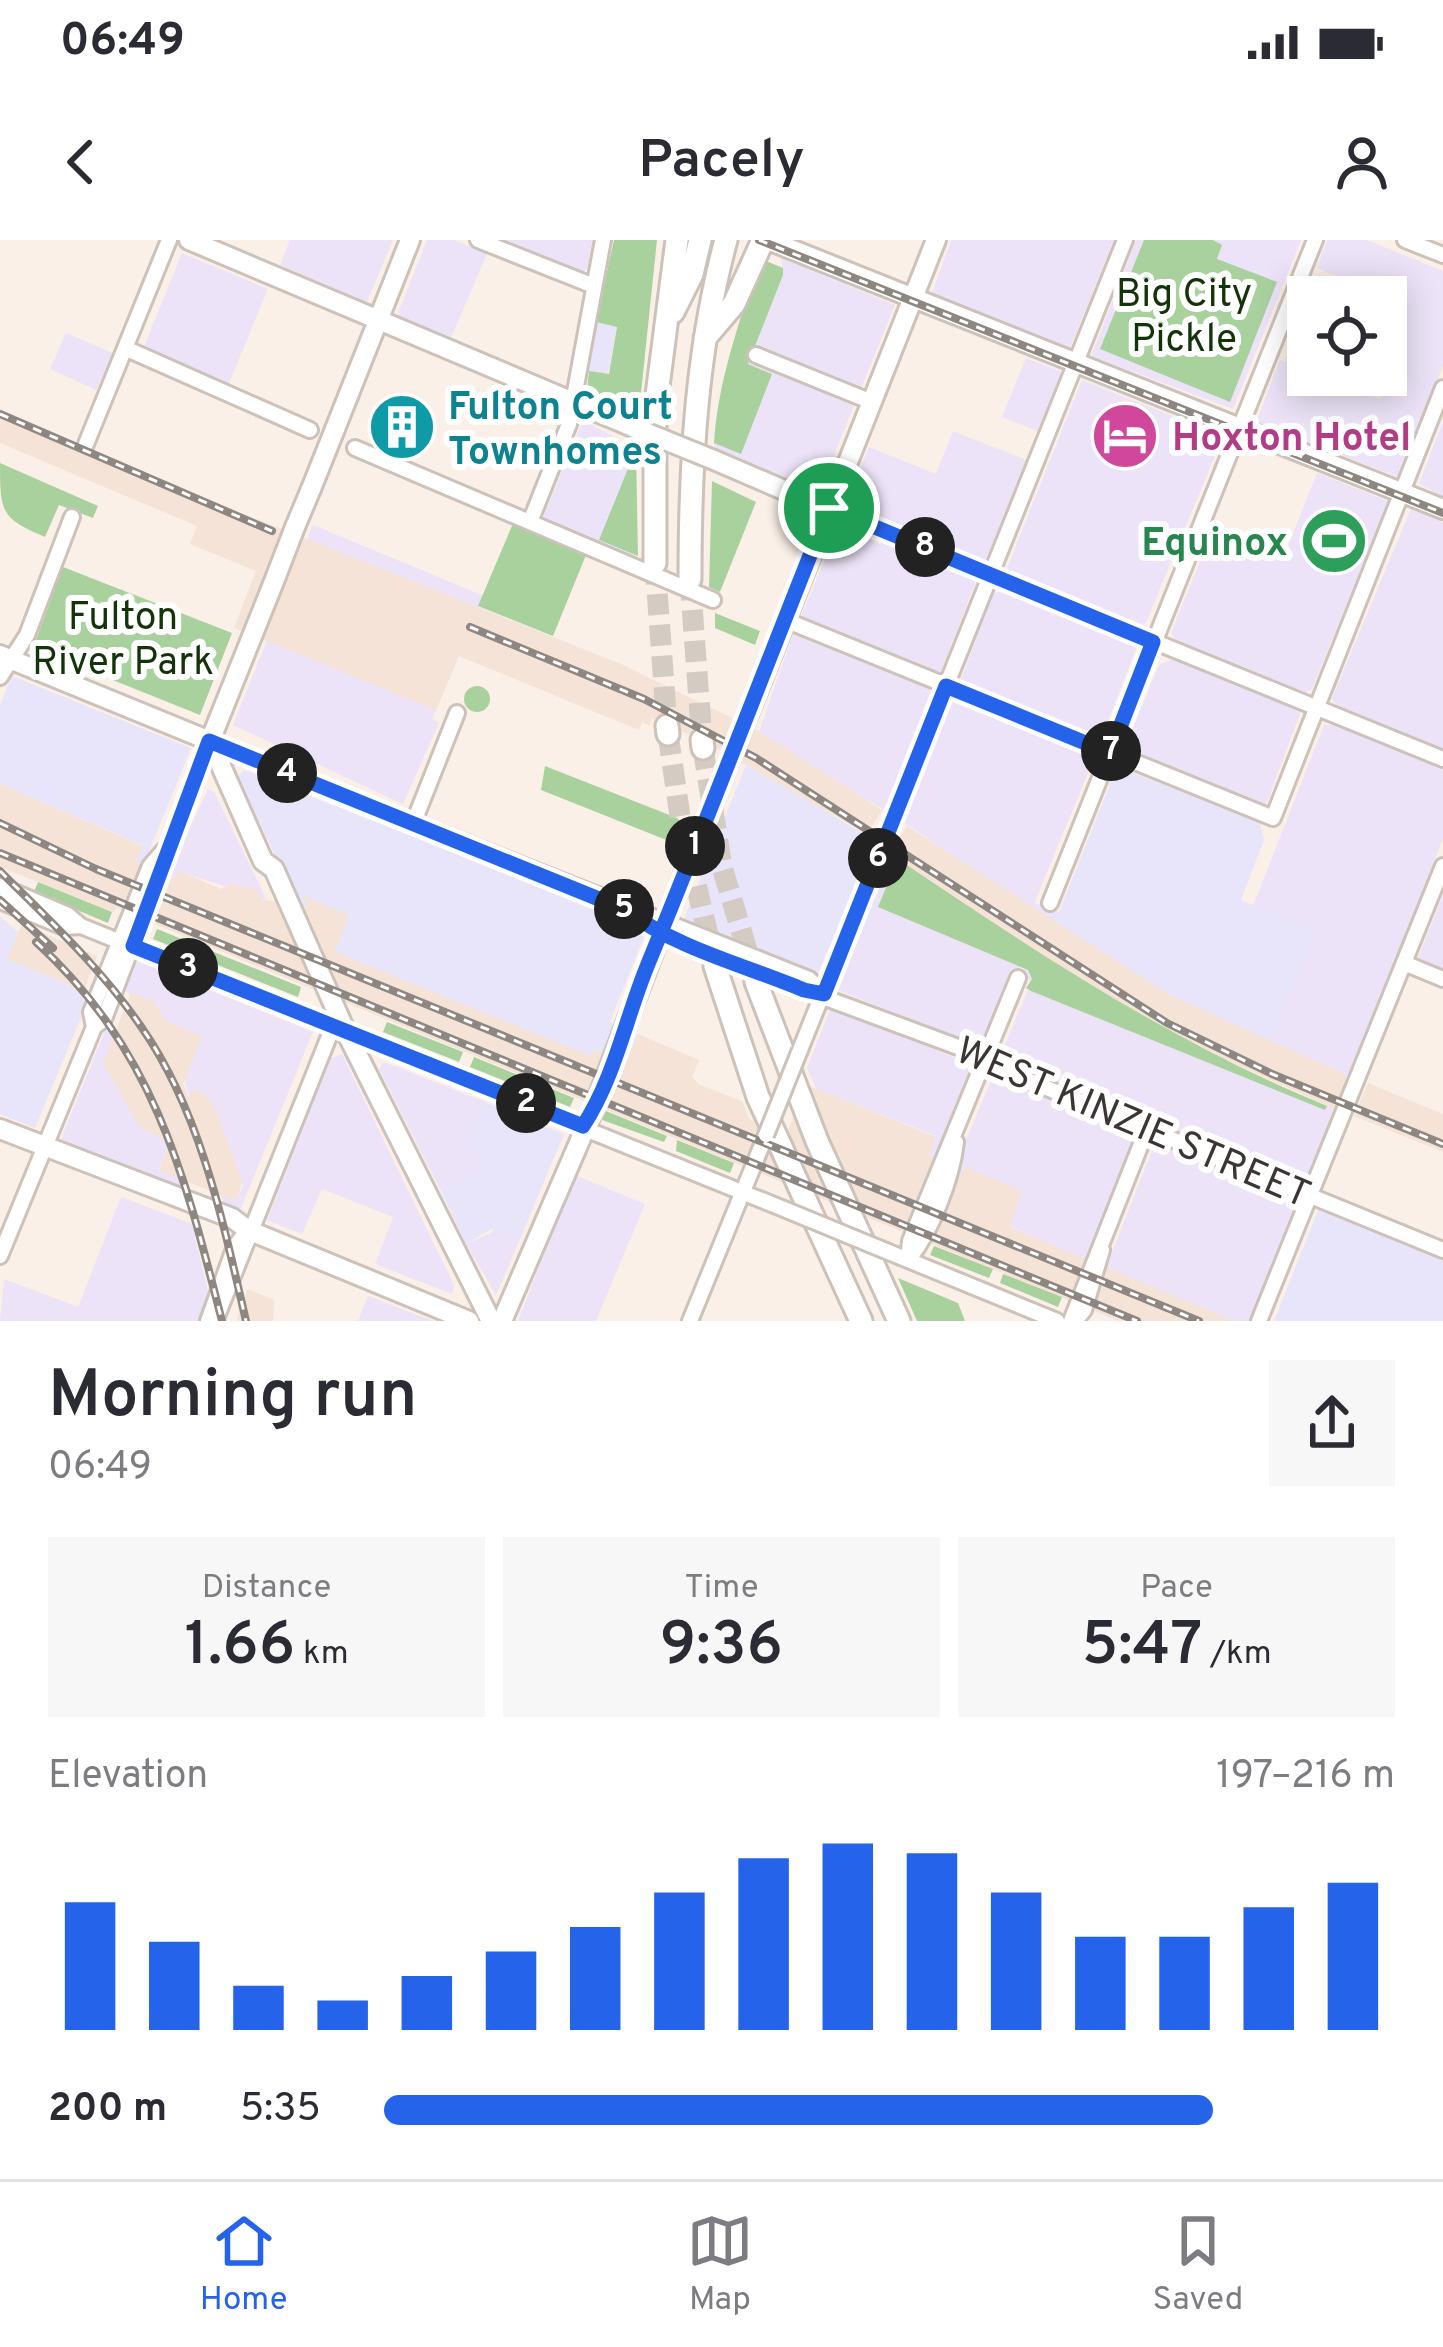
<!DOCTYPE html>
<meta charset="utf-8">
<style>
body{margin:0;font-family:Overpass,sans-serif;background:#f7f7f7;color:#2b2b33;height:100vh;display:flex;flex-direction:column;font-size:45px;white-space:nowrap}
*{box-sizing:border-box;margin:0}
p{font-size:39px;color:#7c7c81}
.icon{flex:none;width:66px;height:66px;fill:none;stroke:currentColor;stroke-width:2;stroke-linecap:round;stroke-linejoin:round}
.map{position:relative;height:1081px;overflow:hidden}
.panel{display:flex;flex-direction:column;background:#fff;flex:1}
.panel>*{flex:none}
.fabs{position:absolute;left:1287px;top:36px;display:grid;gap:24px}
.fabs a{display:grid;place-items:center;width:120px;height:120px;border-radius:0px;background:#fff;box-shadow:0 6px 30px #0003;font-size:60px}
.pin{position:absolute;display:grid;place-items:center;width:102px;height:102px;color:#fff;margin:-51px;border:6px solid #fff;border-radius:50%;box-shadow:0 3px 12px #0007}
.km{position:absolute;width:60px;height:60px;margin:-30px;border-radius:50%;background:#222;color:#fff;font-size:33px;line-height:60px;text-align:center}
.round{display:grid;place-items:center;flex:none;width:126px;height:126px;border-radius:0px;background:#f7f7f7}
.headline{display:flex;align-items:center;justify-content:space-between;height:204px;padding:0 48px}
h1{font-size:66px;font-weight:600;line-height:90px}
.figures{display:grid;grid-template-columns:repeat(3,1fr);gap:18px;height:204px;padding:12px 48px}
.figures div{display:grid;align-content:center;border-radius:0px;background:#f7f7f7;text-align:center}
.figures b{font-size:60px;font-weight:600}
.figures small{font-size:33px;font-weight:400}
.figures p{font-size:33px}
.chart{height:336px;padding:24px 48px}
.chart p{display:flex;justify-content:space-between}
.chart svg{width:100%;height:216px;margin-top:12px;stroke:#2563eb;stroke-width:6}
ul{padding:0 48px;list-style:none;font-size:39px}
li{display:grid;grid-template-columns:192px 144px 1fr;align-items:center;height:90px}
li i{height:30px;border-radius:15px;background:#2563eb}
.status{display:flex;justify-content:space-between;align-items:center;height:84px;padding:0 60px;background:#fff;direction:ltr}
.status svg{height:33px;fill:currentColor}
header{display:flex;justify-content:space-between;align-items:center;height:156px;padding:0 48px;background:#fff;font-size:54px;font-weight:600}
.tabs{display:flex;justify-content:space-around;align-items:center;height:168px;border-top:3px solid #e1e1e2;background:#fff;font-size:33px;color:#7c7c81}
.tabs a{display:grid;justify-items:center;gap:6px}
.tabs .on{color:#2563eb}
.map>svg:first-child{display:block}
</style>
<div class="status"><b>06:49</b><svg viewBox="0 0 49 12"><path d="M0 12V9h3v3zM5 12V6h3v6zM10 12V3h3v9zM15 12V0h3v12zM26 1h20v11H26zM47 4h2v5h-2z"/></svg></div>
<header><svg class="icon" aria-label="back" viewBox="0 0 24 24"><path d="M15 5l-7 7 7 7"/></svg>Pacely<svg class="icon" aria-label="person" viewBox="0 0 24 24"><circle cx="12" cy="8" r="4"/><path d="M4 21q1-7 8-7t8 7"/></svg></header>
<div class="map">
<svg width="1443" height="1081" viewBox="0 0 1443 1081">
<rect width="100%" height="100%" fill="#faf0e7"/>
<path fill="#ece3f8" d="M290,0h103l-26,62 -87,-37z
M427,0h28l32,14 -36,84 -54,-22z
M495,0h99l-6,28 -9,6z
M951,0h163l-44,108 -138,-55z
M1136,0h165l-68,169 -142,-53z
M1327,0h40l76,31v95l-45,111 -142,-55 24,-62 100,39 26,-63 -20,-9 1,-30 -70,-29z
M182,13l86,36 -41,99 -85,-36z
M781,18l114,47 -76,187 -105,-44v-5l26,10 31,-80 -23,-9 35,-89z
M66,93l47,20 -17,37 -46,-21z
M1026,118l36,14 -25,59 -35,-14z
M1082,140l141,56 -80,194 -137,-59z
M583,181l53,27 -1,111 -93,-40z
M1443,181v75l-24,-12z
M953,191l73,29 -41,102 -132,-53 -6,-9 22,-53 67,27z
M1317,233l71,28 -76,188 -11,6 -121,-49 -9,-13 42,-104 71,27z
M1411,269l32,13v232l-102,-42 -9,-14z
M841,282l40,23 -2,-10 15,6 4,11 45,19 1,-10 34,15 -38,98 -140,-56z
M313,285l171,71 -52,123 7,4 -36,81 -170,-79z
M1002,350l136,54 -37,95 -141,-57 32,-87z
M793,394l141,56 -48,121 -128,-76z
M1175,418l126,53 -35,94 -141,-58 34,-82z
M952,462l142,56 -62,151 -129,-87z
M1324,485h19l100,40v74l-96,240 -77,-36 45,-112 -62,-25z
M208,549l6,3 53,108 -87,-28 -4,8 -9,-4z
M888,613l223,148 128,68 96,40 -32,78 -305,-126 33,-78 -8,-16 -11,2 -32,79 -147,-60z
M1443,655v80l-27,-12z
M134,720l179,72 -74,181 -15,-6 -3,-13 16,6 6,-15 -26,-73 -27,-14 -25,-77 -43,-32z
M831,767l141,58 -37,94 -6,-4 7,-19 -120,-47 -9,-21z
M106,788l7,9 -9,27 57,70 7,14 -9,22 21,8 3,13 -122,-52z
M342,814l112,231 -2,9 -77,-30 18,-47 -71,-28 -20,45 -35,-14 64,-162z
M384,822l99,39 -18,43 10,4 10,20 -44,23 -62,-122z
M994,833l142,60 -50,129 -76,-36 11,-35 -57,-23 -4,11 -8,-5z
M1156,900l143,59 -49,122h-16l-129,-51z
M575,935l70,29 -49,117h-78z
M121,957l71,27 19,79 -7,18h-204l4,-42 74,28z
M495,986l26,11 -25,58 -30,-51 25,-11z
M368,1056l65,25h-75z"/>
<path fill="#e8e5fb" d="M596,82l21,4 -9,49 -19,-4z
M12,436l179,72 -48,118 -7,-3 6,-18 -142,-61v-79z
M747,522l129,80 -59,133 -133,-56z
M1117,527l143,55 4,18 -23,60 74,31 -45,112 -100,-48 -138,-86 2,-6 25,9z
M244,530l403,159 -37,93 28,12 -12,29 -31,-13 -3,7 -258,-105 -25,-46 -10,-2 -62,-127z
M0,676l18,16 -10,27 64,27 15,17 -52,125 -35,-14z
M483,861l81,33 -43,103 -26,-10 -29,17 -25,-53 43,-23 -9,-19 -7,2 -3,-7z
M1319,968l124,50v63h-169z"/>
<path fill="#f4e3d6" d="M0,169l211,92 410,163 138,67 123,79 -15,24 -165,-94 -51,-22 -1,8 -8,-4 -3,8 -180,-74 -23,54 -202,-82 22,-57 -66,-27 7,-18 -197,-83z
M0,544l143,62 -7,17 39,16 4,-8 42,18 10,-5 26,6 6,10 45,5 -5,-10 46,20 -14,37 256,104 3,-6 32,12 12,-28 61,26 -7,17 8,8 42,16 7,18 37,15 21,-49 129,52 -6,18 29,24 6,-12 57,24 -12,36 224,94h-115l-1003,-413 -2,4 -114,-45z
M907,586l263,169 172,78 5,6 -12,30 -169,-76 -150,-94 -128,-86z
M22,684l75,32 -15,40 -10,-10 -65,-27z
M131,752l24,10 11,19 36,16 -19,47 6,13 4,-7 13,5 11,17 25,69 -5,20 -78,-30 9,-23 -3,-7 -26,-15 -36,-63z
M1368,843l75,31v38l-89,-36z
M248,1049l26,11 -1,21h-37z"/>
<path fill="#a9d19e" d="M614,0h43l-18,172 -52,-22 2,-19 20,3 8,-47 -21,-5z
M1144,0h69l9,5 -5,14 60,23 -47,120 -130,-53z
M759,18l24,10v7l-35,89 24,10 -31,80 -27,-11c4,-65 27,-123 45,-185z
M636,209l2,107 -39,-16z
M0,223l98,43 -5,12 -34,-13 -14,32c-44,-19 -45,-24 -45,-74z
M712,241l44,21 -36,90 -11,-5z
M514,281l72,34 -33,81 -75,-30z
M63,327l169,66 -32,82 -167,-67z
M715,373l45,18 -5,14 -40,-17z
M464 459a13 13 0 1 1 26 0a13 13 0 1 1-26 0Z
M545,526l132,52 6,6 -9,19 -133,-53z
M898,619c141,95 271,182 429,247l-2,4 -294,-119 -5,-3 6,-9 -4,-9 -150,-63z
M38,642l74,30 -4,11 -74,-31z
M157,689l144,58 -3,10 -145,-58z
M387,782l76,30 -4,10 -76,-30z
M474,817l100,41 -4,9 -100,-40z
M606,871l61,25 -3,6 -62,-22z
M677,900l57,23 -4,10 -54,-22z
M934,1006l59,23 -4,9 -59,-23z
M1003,1034l59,23 -4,10 -58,-24z
M898,1038l60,25 7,18h-48z"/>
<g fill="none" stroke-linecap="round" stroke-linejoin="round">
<path stroke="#d4cbc3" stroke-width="21" stroke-dasharray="21 10" stroke-linecap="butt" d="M655,323l12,163
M690,339l12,161
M668,494l12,82 33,140
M703,508l19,119 31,103"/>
<defs>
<path id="minor" d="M478,0l116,46
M1405,0l38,15
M127,109l183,81
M756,115l116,47
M86,204l83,-204
M355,208l358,152
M828,269l615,250
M530,282l39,-98 34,-184
M785,380l488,198 170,-430
M0,437l27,-42 45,-118
M413,584l44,-111
M0,646l68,29 13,11 703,283
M0,661l64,26 17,-1
M1050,663l265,-663
M630,673l174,77 181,67 15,12 443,181
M1404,723l39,16
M94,787l-3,-15 59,-146 13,-15
M800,810l325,-810
M886,1011l171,70
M0,1016l94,-229 10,-8 106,-278 599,238 15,14
M908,1019l2,-18 108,-263
M909,1019c23,-29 43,-81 47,-117
M208,1081l27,-75 13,-16
M215,1081l121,-302
M690,1081l76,-186
M1071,1081l76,-192
M1075,1081l9,-11 18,-60
M1259,1081l184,-455"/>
<path id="major" d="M189,0l446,188
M768,0l675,269
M335,189l75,-189
M714,220l114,49
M295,287l16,-38
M0,415l210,86
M760,444l176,-444
M210,501l53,120 11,8 70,159 147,293
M210,501l63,-157
M0,889l232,89 16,12 221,91
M502,1081l92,-213 64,-168"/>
<path id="highway" d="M673,72l19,-38 8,-34
M705,98l29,-34 29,-64
M655,323v-153l22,-170
M690,339c0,-115 6,-228 36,-339
M667,486l1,8
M702,500l1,8
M715,726l43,131 103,224
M756,742l61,159 82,180"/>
</defs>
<use href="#minor" stroke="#ccc2b9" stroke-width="20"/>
<use href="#major" stroke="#ccc2b9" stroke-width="24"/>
<use href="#highway" stroke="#ccc2b9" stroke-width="27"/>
<use href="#minor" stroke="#fff" stroke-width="14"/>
<use href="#major" stroke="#fff" stroke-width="18"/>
<use href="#highway" stroke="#fff" stroke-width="21"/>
<defs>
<path id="rail" d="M759,0l684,273
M0,174l272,117
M470,387l174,72 112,59 411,265 105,51 171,70
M0,583l96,46 1103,452
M0,613l1137,468
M0,631c50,50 102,98 142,157 59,85 81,194 104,293
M0,660l53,48
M36,702c118,108 148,230 186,379"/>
</defs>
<use href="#rail" stroke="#8e8781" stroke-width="8"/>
<use href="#rail" stroke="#fff" stroke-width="3" stroke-dasharray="9" stroke-linecap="butt"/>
<defs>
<path id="minor-bridge" d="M766,895l34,-85
M784,969l102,42"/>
<path id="major-bridge" d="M635,188l79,32
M311,249l24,-60
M273,344l22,-57
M658,700l102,-256"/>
</defs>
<use href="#minor-bridge" stroke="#ccc2b9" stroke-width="20" stroke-linecap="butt"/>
<use href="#major-bridge" stroke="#ccc2b9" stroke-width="24" stroke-linecap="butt"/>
<use href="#minor-bridge" stroke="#fff" stroke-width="14"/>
<use href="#major-bridge" stroke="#fff" stroke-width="18"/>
</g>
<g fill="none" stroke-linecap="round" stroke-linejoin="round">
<defs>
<path id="route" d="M829,268c-61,152 -119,305 -181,456 -22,53 -33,113 -65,162l-450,-180 76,-205 417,169c49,38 121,56 178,80l20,4 122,-308 164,67 43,-111 -324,-134"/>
</defs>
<use href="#route" stroke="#fff" stroke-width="24"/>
<use href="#route" stroke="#2563eb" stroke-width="15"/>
</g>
<defs>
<symbol id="building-disc" viewBox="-11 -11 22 22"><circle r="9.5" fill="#0f9aa8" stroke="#fff"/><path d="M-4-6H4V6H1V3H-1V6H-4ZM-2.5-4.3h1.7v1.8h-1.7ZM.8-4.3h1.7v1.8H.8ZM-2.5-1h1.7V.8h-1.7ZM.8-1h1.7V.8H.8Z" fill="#fff"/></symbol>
<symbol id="hotel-disc" viewBox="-11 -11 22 22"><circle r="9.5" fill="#d1479c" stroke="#fff"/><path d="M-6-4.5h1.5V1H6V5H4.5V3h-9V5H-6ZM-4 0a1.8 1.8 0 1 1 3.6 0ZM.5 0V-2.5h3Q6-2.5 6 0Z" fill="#fff"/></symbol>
<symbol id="stadium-disc" viewBox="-11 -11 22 22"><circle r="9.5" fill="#2e9e5b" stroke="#fff"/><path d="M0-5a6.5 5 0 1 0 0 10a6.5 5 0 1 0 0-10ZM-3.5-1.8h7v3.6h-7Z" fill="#fff"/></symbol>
</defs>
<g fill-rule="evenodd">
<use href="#building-disc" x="364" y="149" width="76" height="76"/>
<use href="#hotel-disc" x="1087" y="158" width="76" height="76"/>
<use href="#stadium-disc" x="1296" y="263" width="76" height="76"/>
</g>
<g text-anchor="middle" stroke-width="12" stroke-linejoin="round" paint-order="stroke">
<g font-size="39" fill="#133308" stroke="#fff">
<text x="1184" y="66">Big City<tspan x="1184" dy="45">Pickle</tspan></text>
<text x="123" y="389">Fulton<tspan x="123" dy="45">River Park</tspan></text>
</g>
<g font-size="39" font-weight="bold" fill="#0d838f" stroke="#fff" text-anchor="start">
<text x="448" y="179">Fulton Court<tspan x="448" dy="45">Townhomes</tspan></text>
</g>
<g font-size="39" font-weight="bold" fill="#b23c85" stroke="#fff" text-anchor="start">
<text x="1172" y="210">Hoxton Hotel</text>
</g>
<g font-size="39" font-weight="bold" fill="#27864d" stroke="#fff" text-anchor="end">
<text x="1288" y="315">Equinox</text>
</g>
<g font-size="39" fill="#3b3633" stroke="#fff">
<text transform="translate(1134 881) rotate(23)" y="14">WEST KINZIE STREET</text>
</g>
</g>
</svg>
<div class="fabs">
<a><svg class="icon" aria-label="locate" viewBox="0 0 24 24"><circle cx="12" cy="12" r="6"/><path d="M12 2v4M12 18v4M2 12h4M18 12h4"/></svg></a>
</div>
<div class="pin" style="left:829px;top:268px;background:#1e9e55"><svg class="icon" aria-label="arrive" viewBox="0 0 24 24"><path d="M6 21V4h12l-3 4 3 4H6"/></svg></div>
<b class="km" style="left:695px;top:606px">1</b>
<b class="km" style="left:526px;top:863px">2</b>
<b class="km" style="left:188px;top:728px">3</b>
<b class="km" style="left:287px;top:533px">4</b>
<b class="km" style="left:624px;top:669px">5</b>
<b class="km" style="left:878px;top:618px">6</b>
<b class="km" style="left:1111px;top:511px">7</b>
<b class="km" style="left:925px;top:307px">8</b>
</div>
<section class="panel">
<div class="headline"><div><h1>Morning run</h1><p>06:49</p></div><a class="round"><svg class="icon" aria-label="share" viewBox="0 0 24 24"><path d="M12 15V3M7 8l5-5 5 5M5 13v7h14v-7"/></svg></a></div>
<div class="figures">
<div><p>Distance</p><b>1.66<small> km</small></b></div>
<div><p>Time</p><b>9:36</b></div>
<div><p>Pace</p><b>5:47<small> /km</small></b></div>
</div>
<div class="chart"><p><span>Elevation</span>197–216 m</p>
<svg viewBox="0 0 160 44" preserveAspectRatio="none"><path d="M5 44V18M15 44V26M25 44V35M35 44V38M45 44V33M55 44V28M65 44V23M75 44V16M85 44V9M95 44V6M105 44V8M115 44V16M125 44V25M135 44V25M145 44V19M155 44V14"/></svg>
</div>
<ul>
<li><b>200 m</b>5:35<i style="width:82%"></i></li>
</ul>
</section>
<nav class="tabs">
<a class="on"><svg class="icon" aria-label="home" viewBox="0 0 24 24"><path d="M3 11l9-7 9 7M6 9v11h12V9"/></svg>Home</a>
<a><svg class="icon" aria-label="map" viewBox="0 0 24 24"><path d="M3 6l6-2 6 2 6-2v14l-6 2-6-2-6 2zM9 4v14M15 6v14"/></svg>Map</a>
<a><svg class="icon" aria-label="saved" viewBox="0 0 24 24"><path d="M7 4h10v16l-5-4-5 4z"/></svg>Saved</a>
</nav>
